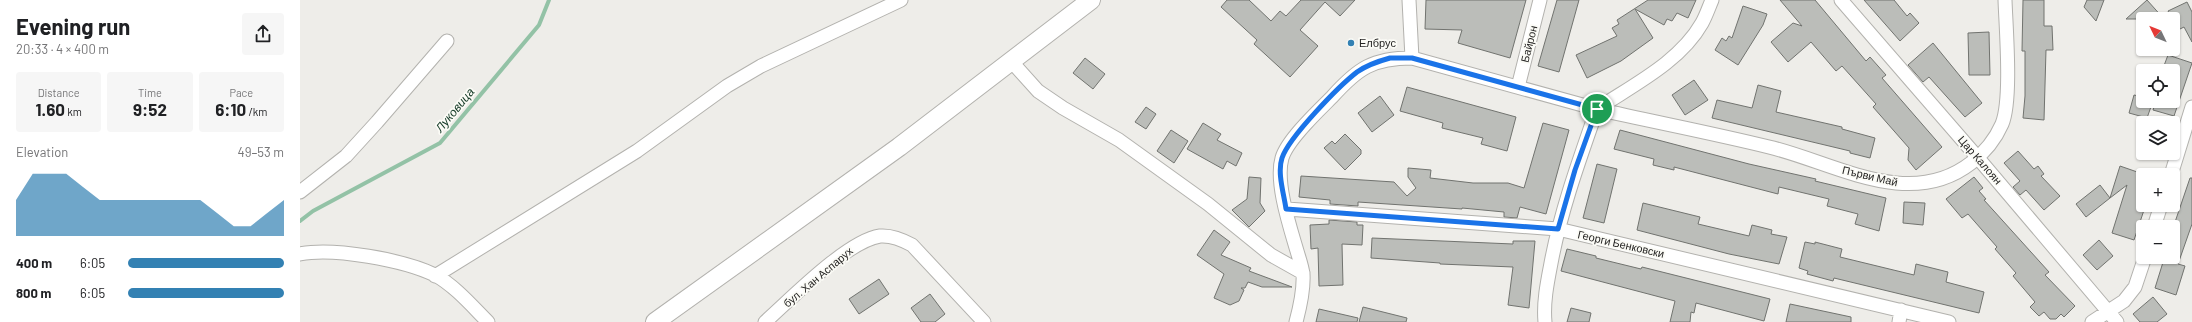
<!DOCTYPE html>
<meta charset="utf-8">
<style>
body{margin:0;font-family:Barlow,sans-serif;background:#f6f6f6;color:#202124;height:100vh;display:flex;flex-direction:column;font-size:15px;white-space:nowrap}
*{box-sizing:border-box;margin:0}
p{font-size:13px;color:#757577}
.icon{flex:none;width:22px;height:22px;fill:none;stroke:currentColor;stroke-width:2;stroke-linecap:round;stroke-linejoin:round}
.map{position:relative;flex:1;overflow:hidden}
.sheet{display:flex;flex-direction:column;background:#fff;width:300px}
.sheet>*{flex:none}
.needle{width:26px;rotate:313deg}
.fabs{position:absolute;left:1836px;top:12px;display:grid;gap:8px}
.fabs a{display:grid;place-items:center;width:44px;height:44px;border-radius:4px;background:#fff;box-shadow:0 1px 3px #0004;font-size:20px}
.pin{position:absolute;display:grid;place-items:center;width:34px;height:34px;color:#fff;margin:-17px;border:2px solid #fff;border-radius:50%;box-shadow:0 1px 4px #0007}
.round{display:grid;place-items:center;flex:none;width:42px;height:42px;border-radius:4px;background:#f6f6f6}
.headline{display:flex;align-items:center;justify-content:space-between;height:68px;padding:0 16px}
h1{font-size:22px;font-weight:700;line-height:30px}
.figures{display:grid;grid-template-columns:repeat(3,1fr);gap:6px;height:68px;padding:4px 16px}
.figures div{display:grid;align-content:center;border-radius:4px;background:#f6f6f6;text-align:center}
.figures b{font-size:17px;font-weight:700}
.figures small{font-size:11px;font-weight:400}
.figures p{font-size:11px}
.chart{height:112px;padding:8px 16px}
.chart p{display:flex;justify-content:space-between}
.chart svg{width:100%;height:72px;margin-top:4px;fill:#3381b3;opacity:.7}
ul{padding:0 16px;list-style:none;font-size:13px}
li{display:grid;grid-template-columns:64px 48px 1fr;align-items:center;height:30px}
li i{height:10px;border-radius:5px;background:#3381b3}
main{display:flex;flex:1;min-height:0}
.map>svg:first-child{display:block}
</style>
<main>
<section class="sheet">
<div class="headline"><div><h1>Evening run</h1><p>20:33 · 4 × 400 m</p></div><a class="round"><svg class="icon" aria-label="share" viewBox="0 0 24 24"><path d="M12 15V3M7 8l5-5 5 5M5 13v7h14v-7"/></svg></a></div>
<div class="figures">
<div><p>Distance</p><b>1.60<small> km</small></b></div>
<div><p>Time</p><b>9:52</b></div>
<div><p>Pace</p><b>6:10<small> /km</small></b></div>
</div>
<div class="chart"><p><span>Elevation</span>49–53 m</p>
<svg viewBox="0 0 160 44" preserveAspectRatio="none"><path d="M0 44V22L10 6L20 6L30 6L40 14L50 22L60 22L70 22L80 22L90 22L100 22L110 22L120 30L130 38L140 38L150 30L160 22V44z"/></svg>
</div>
<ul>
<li><b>400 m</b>6:05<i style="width:100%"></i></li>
<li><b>800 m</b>6:05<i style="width:100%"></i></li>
</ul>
</section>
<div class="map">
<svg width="1892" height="322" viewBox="0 0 1892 322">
<rect width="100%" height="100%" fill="#eeede9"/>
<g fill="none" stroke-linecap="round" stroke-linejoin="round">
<path stroke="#93c2a6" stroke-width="4" d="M0,221l13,-10 127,-68 99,-118 10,-25"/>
</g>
<path fill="#bbbdb9" stroke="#71736f" d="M927,0h22l22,21 9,-10 6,5 15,-16h54l-15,16 -15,-14 -25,28 18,16 -28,31 -36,-33 3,-4 -36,-33z
M1126,0h100l-16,58 -52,-15 4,-13 -37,-1z
M1257,0h22l-20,72 -21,-6z
M1348,0h48l-8,18 -11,-5 -5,8 -5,-2 -3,6 -29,-16 18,29 -32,23 -34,17 -11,-23 41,-19 -5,-8 7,-4 -2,-4z
M1480,0h35l51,61 4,-4 16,18 -4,3 60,69 -26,23 -8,-10 1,-12 -36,-41 3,-3 -34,-38 -6,5 -25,-29 -23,20 -17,-20 22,-19 9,3z
M1564,0h30l13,16 3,-3 9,10 -19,18z
M1723,0h21v26h8l1,24h-7l-2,70 -21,-2 2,-22v-45h-3z
M1787,0h17l-8,21 -12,-14z
M1847,0l17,19h-38z
M1887,2l5,10v30l-8,-15 -6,3 -10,-19z
M1443,6l24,8 -4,11 -25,40 -23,-15 7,-12 4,3 3,-5 3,2z
M1689,32l1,43h-21l-1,-42z
M1633,43l49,60 -17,14 -36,-40 -6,5 -15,-17z
M1868,55l24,8 -18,53 -21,-6 3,-9h17v-30h-11z
M785,58l20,16 -12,15 -20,-16z
M1394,80l14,20 -23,15 -13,-20z
M1458,85l23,6 -5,21 66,15v2l33,9 -5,20 -20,-5v-2l-138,-33 5,-18 35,8z
M1107,87l109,30 -9,34 -26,-7 2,-6 -41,-10 1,-5 -43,-12z
M1834,95l9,2v4h10l-6,17 -18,-5z
M1080,96l14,19 -22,17 -14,-19z
M846,107l10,7 -10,15 -11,-7z
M903,123l18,11 -4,6 25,13 -6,13 -9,-5 -4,8 -36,-20z
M1243,123l26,7 -23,84 -26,-7 -3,11 -13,-1v-5l-42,-4v1l-104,-7v4l-28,-2v-4l-31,-3 2,-21 93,6 13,14 9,-8 -8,-11v-9l23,2 -1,8 43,5h35l16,5z
M871,130l17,11 -14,22 -17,-12z
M1320,130l129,34 67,15 -1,2 71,17 -7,33 -24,-7 3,-10 -31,-8 2,-7 -50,-12 -1,7 -104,-27v3l-21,-5 1,-6 -40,-10z
M1045,134l16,16v4l-16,16 -21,-22 8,-7 3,3z
M1718,151l16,18 4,-3 6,8 -3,2 19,20 -16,14 -18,-20 -6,5 -7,-8 7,-6 -16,-18z
M1297,164l20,5 -13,54 -21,-5z
M1820,166l23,8v32l2,1 -11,33 -22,-7 15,-48 -17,13z
M949,177l12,1 -1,25 5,8 -16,16 -17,-17 15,-11z
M1674,177l9,11 -4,3 7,8 -2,1 65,72 -4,3 30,31 -11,11 -3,-3 -5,5h-6l-6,-7 -5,4 -9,-9 5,-5 -22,-26 3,-3 -21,-24 2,-2 -29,-33 -6,4 -16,-19z
M1890,178h2v46l-14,40 7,2 -9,29 -21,-7 9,-29 9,3v-34z
M1800,185l10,13 -24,19 -10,-13z
M1604,202l21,1 -2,22 -20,-2z
M1343,203l57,14 -2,7 51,12 3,-11 20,5 -1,4 16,3 -8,27 -50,-10 -92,-24z
M1029,220l28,2v3h6l-1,20 -20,-1 1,41 -24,1 -1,-38 -7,1 -1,-24 19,-1z
M914,230l16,12 -9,13 30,13 -2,3 43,16h-30l-14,-5 -3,6h-4l3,2 -5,11 -9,4 -16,-7 10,-24 -27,-19z
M1072,238l141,6v-3h22l-6,67 -21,-3 5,-38 -73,-3v-1l-69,-5z
M1799,240l14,16 -16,14 -14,-15z
M1505,242l10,2v-2l27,7 -2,8 74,18 2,-11 32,8 -2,10 38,10 -5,21 -145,-35 -1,3 -26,-7 1,-3 -9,-3z
M1267,249l29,7v2l45,11 1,-2 128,32 -6,22 -68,-18 -2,10 -3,-1 -1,10h-20l5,-21 -114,-30z
M579,279l10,15 -30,20 -10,-15z
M630,294l15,20 -10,8h-14l-10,-14z
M1853,297l14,17 -10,8h-17l-7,-8z
M1490,304l61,13v5h-65z
M1063,307l44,11 -1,4h-47z
M1271,308l20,5 -2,9h-22z
M1019,309l39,9 -1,4h-41z"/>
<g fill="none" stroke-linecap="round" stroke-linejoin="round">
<defs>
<path id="street" d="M1109,0l3,58
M1541,0l137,158 139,164
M711,61l27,30 25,17 56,32 89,64 63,51 32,18
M1218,87l22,-87
M1871,175l21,-68
M0,192l46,-36 31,-34 70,-81
M987,209l271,20 391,93
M1854,227l7,-22
M0,254c33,-7 104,6 135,21 20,11 37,31 53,47
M135,276l202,-125 90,-65 34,-20 140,-66
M465,322c26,-23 82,-81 115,-86 12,-1 23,4 32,9l72,77
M996,322c4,-15 8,-32 7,-48 -1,-8 -4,-16 -6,-23 -7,-24 -22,-69 -15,-93 5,-18 36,-47 50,-61 26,-29 41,-39 80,-39l185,51c36,-24 83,-47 105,-86 4,-7 7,-16 10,-23
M1245,322c-2,-21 3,-43 7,-64 10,-51 28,-100 45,-149 57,13 115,24 172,38 64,15 140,64 202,16 13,-10 24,-23 31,-39 10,-24 4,-95 3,-124
M1599,322l2,-12
M1792,322l32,-21 11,-14 10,-30"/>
<path id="secondary" d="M355,322l244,-175 192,-147"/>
</defs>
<use href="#street" stroke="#b3b2ae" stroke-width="15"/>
<use href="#secondary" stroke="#b3b2ae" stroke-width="20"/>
<use href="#street" stroke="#fff" stroke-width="13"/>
<use href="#secondary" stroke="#fff" stroke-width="18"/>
</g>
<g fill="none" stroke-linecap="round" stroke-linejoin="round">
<defs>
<path id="route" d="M1090,58h22l185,51 -22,61 -17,59 -272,-20c-2,-15 -9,-36 -4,-51 7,-21 57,-72 75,-86 10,-7 22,-11 33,-14z"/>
</defs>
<use href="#route" stroke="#fff" stroke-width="8"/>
<use href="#route" stroke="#1a73e8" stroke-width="5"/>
</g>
<circle fill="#3381b3" stroke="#fbfbf6" stroke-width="1.5" cx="1051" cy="43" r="4"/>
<g text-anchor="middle" stroke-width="3.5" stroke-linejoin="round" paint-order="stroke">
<g font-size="11" fill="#262524" stroke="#fbfbf6" text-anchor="start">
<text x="1059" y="47">Елбрус</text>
</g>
<g font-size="11" fill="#262524" stroke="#fbfbf6">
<text transform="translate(1229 44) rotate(-76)" y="4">Байрон</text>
<text transform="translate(1680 160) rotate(49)" y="4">Цар Калоян</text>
<text transform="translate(1570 176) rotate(13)" y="4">Първи Май</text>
<text transform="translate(1321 244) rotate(13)" y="4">Георги Бенковски</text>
<text transform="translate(518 277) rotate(-40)" y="4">бул. Хан Аспарух</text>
</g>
<g font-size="12" font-style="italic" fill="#103723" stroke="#fbfbf6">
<text transform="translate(155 110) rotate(-50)" y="4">Луковица</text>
</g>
</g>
</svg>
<div class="fabs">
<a><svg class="needle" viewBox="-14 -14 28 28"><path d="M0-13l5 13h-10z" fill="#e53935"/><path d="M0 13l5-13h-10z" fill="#757577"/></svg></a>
<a><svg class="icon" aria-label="locate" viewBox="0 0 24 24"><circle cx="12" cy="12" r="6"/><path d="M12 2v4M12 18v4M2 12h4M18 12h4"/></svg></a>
<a><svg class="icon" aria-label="layers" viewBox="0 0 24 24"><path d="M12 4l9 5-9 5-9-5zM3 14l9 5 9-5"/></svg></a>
<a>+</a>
<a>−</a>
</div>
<div class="pin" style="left:1297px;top:109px;background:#1e9e55"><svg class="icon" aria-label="arrive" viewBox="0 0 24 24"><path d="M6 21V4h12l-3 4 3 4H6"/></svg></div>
</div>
</main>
